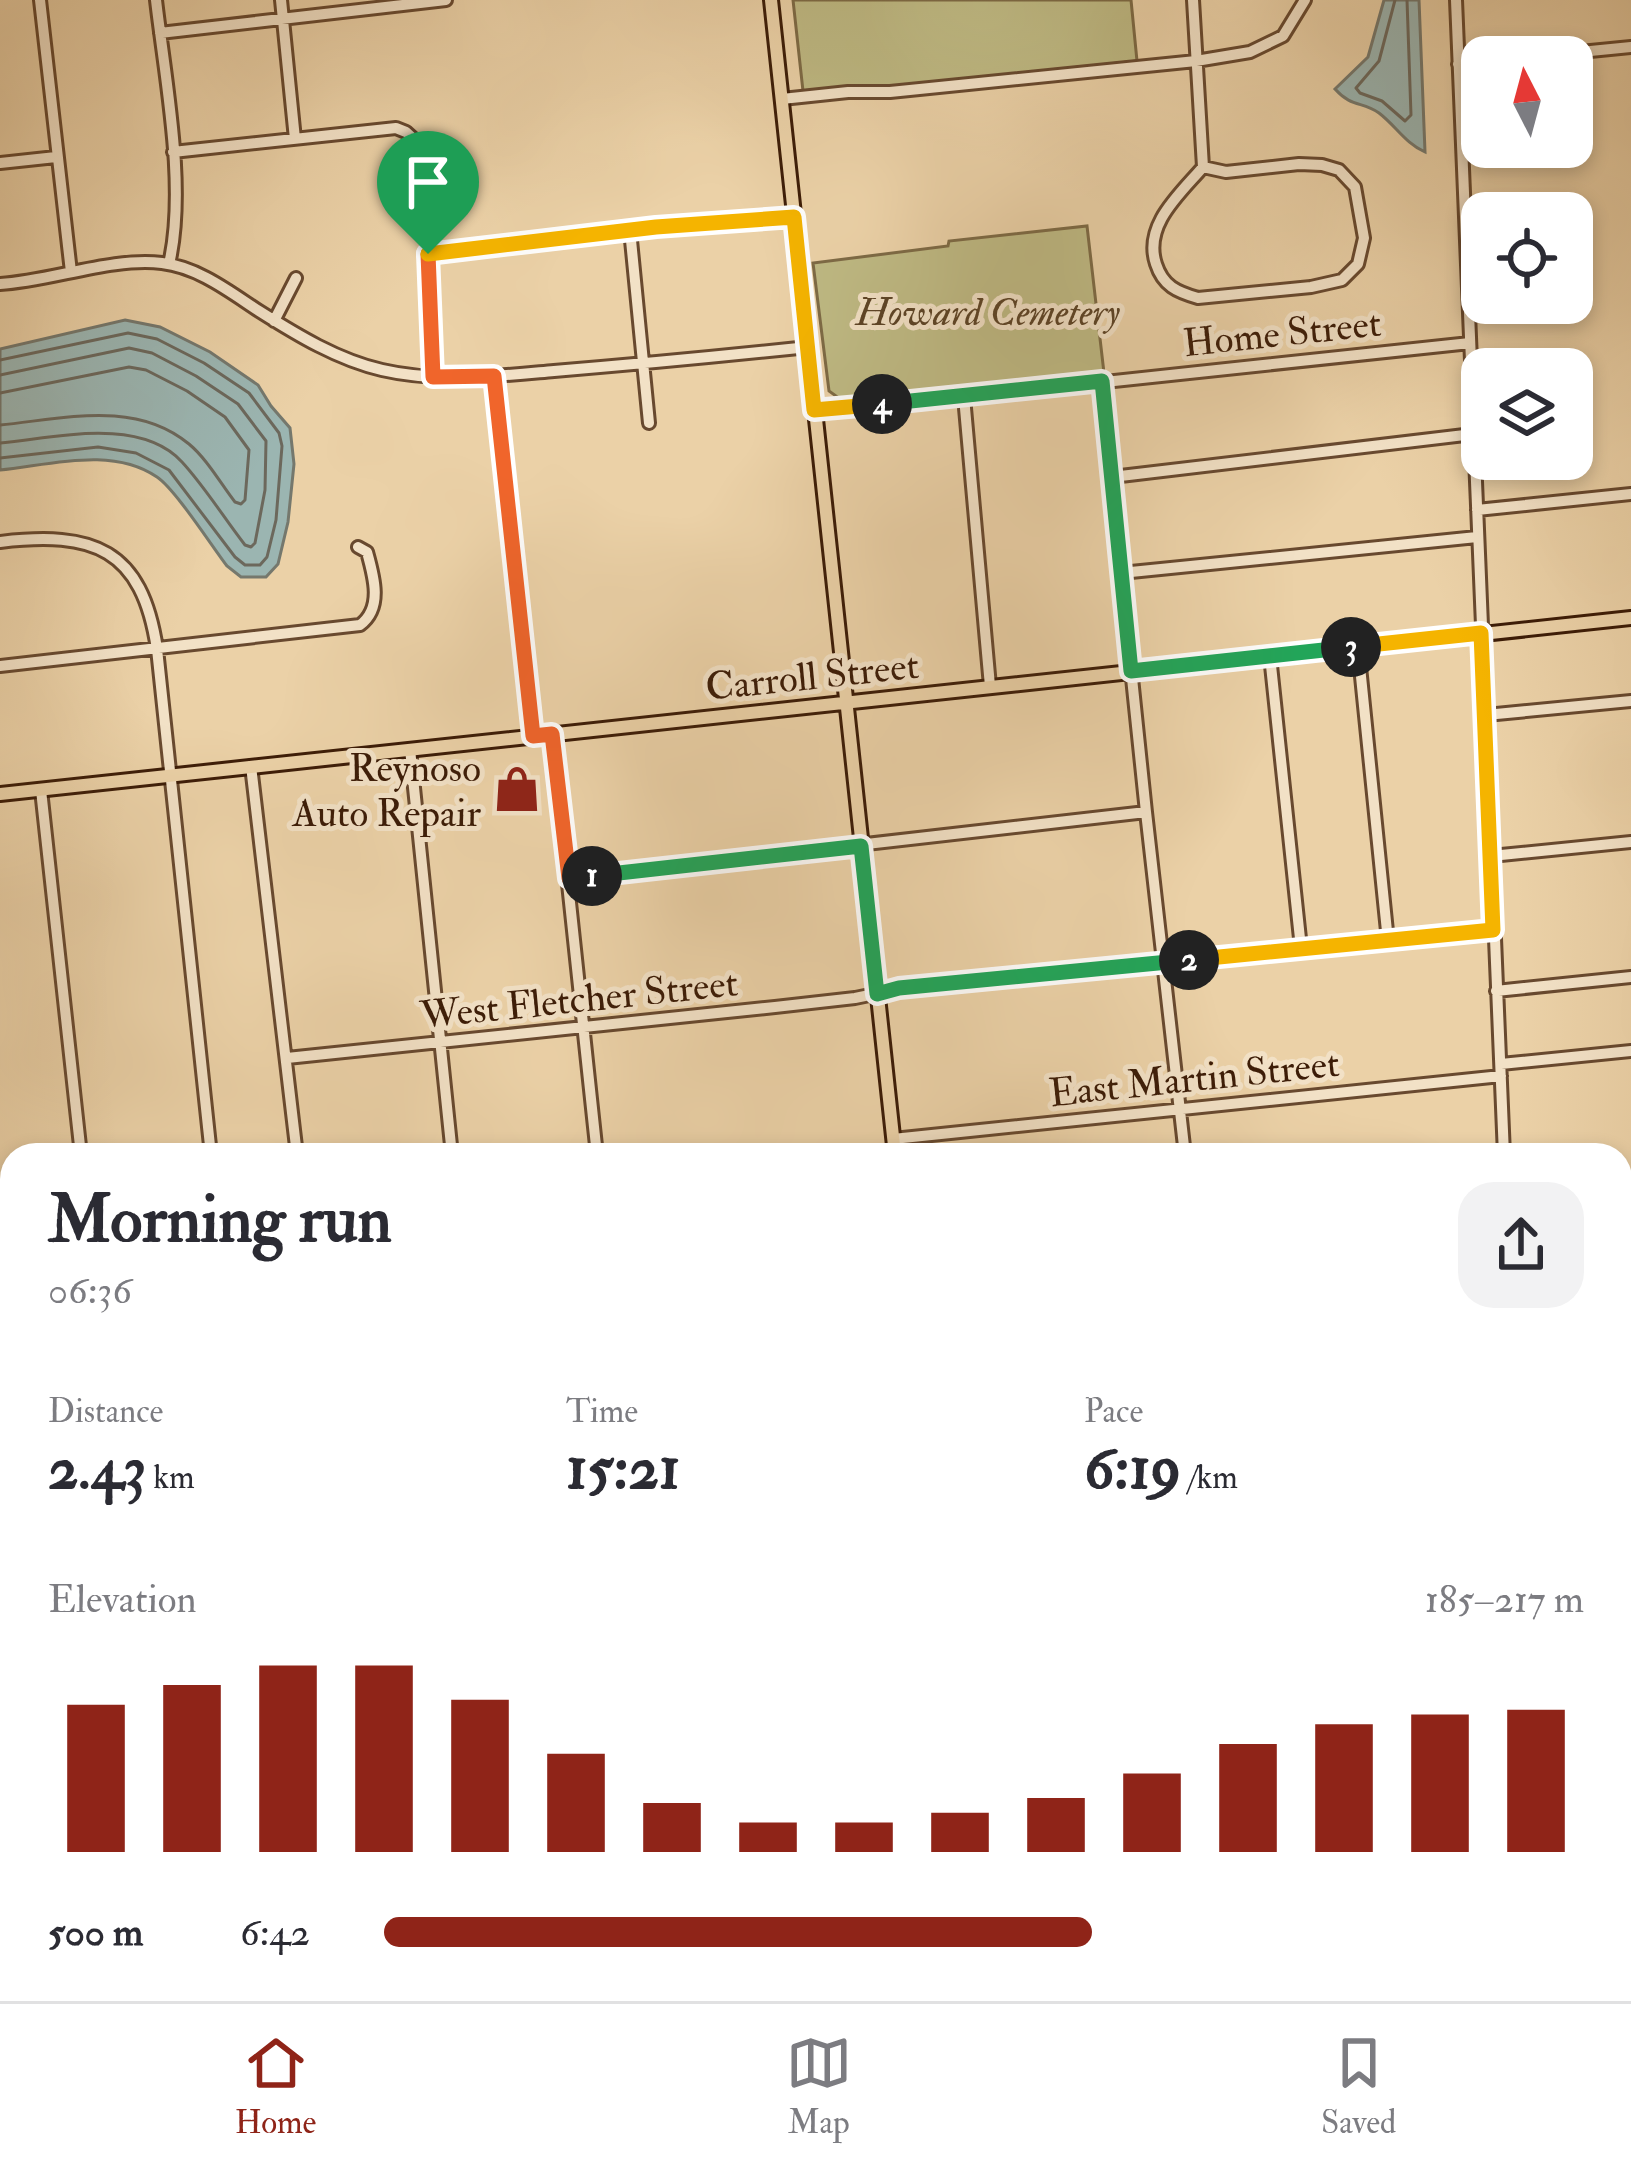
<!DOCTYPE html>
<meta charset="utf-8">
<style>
body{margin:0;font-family:"IM FELL Double Pica",serif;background:#f2f2f3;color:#2b2b33;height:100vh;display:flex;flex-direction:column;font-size:45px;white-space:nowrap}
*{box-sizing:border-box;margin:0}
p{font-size:39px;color:#7c7c81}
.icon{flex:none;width:66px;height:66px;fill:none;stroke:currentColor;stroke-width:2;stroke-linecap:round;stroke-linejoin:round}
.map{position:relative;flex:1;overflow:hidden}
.drawer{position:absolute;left:0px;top:1143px;width:1632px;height:858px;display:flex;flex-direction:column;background:#fff;border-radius:36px 36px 0 0;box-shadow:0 6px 18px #0003}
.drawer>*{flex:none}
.needle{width:78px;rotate:354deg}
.buttons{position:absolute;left:1461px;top:36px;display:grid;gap:24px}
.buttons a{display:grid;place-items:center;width:132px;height:132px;border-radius:24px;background:#fff;box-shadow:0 6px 18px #0003;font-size:60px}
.pin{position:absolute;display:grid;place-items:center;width:102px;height:102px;color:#fff;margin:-123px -51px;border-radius:50% 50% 50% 0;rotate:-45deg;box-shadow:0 0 12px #0007}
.pin .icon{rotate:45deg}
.km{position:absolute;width:60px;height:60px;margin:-30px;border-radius:50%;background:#222;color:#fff;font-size:33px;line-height:60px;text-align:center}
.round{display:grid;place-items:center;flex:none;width:126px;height:126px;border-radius:36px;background:#f2f2f3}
.headline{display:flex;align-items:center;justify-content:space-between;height:204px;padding:0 48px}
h1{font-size:66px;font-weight:700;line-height:90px}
.stats{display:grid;grid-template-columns:repeat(3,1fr);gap:18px;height:204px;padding:12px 48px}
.stats div{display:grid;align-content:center}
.stats b{font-size:60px;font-weight:700}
.stats small{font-size:33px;font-weight:400}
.stats p{font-size:33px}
.chart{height:336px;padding:24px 48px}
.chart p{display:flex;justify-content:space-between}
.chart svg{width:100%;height:216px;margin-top:12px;stroke:#8f2418;stroke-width:6}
ul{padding:0 48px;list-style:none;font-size:39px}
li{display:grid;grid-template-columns:192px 144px 1fr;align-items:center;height:90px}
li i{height:30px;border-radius:15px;background:#8f2418}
.dock{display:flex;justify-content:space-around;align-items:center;height:168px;border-top:3px solid #e1e1e2;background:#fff;font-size:33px;color:#7c7c81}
.dock a{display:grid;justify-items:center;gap:6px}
.dock .active{color:#8f2418}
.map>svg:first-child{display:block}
</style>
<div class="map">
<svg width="1631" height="2001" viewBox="0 0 1631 2001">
<rect width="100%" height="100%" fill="#ebd1a7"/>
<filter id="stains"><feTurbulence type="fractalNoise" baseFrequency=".00167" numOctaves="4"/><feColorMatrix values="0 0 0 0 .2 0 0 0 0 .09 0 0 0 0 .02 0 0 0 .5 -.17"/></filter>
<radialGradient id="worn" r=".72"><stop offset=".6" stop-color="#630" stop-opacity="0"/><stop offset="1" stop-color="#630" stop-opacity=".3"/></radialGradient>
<path fill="#beb983" stroke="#7d6a45" stroke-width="3" d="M793,0h338l6,61 -248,26h-42l-44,4z
M1087,226l17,147 -264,26 -11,-8 -16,-128 135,-17 1,-5z"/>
<path fill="#9bb5b1" stroke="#75786d" stroke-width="3" d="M1384,0h35l6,152c-20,-9 -29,-26 -46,-39 -17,-12 -27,-5 -44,-24l33,-32z
M125,320l35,7 50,25 48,33 13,21 19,22 4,36 -6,58 -10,42 -12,13h-25l-14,-11c-16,-21 -52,-77 -70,-89 -45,-31 -107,-12 -157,-7v-121z"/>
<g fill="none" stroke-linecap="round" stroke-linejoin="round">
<path stroke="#6c685c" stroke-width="3" d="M1395,0l-16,61 -23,27 4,5 22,8 23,20 6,-6 -4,-115
M0,360l128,-27 29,6 47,24 45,30 30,40 3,13 -6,74 -9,37 -7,8h-15l-10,-8 -66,-87 -33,-17 -38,-6 -98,11
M0,375l129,-27 23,5 44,23 42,28 28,37 -1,49 -10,53 -4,4 -6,-2c-21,-27 -40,-58 -63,-83 -42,-46 -128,-24 -182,-19
M0,393l129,-26 17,3 41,21 38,26 24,33 -4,50 -4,4 -6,-2c-14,-18 -28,-43 -46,-58 -54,-45 -126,-25 -189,-19"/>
<defs>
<path id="minor" d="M40,0l31,272
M156,0c9,79 31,187 13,264
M281,0l14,139
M1193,0l10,167c-23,27 -60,58 -47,97 7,22 21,28 42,34l113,-11 31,-7 16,-16 6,-26 -9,-51 -16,-17 -17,-5 -23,-1 -73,8 -23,-5
M1456,0l48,1155
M160,33l286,-33
M1530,57l101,-10
M1458,64l24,-2
M782,99l66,-7h42l306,-31 54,-9 33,-16 22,-36
M173,152l223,-24 10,4 11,10 15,149 1,86
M0,163l56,-6
M630,230l19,193
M428,254l228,-27 138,-10
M0,284c51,-3 112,-27 162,-21 36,4 68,29 97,48 38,24 79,49 123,59 56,13 115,6 172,1 85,-7 169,-15 254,-24
M274,321l22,-43
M493,376l40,360
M1101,381l45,431 39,343
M964,397l26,289
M815,410l149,-13 506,-54
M1112,477l361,-43
M1477,510l154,-16
M0,542c93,-11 142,6 157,107l54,506
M1121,573l356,-36
M1358,647l30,294
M1270,656l31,292
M0,666l360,-41c23,-17 14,-48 7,-73l-9,-5
M1486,715l145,-14
M552,734l45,421
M410,749l42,406
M251,766l46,389
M41,790l40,365
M1491,856l140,-14
M569,878l577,-66
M1496,991l135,-14
M287,1058l488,-51 80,-9 44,-9 594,-59
M1501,1064l130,-13
M893,1139l608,-63
M1620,1264l11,-1
M1620,1332l11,-1
M0,1399l12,-1
M1620,1527l11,-1
M1620,1810l11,-1
M0,1983l12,-2
M80,1989l1,12
M230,1989l1,12
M752,1989l1,12
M1554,1989l2,12
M1261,1994l44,-5"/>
<path id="major" d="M771,0l124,1155
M0,794l1631,-176
M983,1989l1,12"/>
</defs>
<use href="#minor" stroke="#68492f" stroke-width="16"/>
<use href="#major" stroke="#3c1c07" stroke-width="18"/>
<use href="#minor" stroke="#f2e1c6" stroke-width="10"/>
<use href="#major" stroke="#ebd1a7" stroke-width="12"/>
</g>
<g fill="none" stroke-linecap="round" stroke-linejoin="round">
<defs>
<path id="split-1" d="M428,254l5,123 61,-1 39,360 19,-2 17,144 23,-2"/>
<path id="split-2" d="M592,876l269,-30 16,148 22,-6 290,-28"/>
<path id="split-3" d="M1189,960l304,-30 -12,-297 -130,14"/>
<path id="split-4" d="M882,404l220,-23 29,290 220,-24"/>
<path id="split-5" d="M428,254l228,-27 138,-10 20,193 68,-6"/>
</defs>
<use href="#split-1" stroke="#fff" stroke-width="24"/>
<use href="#split-2" stroke="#fff" stroke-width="24"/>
<use href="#split-3" stroke="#fff" stroke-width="24"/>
<use href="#split-4" stroke="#fff" stroke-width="24"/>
<use href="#split-5" stroke="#fff" stroke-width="24"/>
<use href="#split-1" stroke="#f0652b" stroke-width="15"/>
<use href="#split-2" stroke="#22a559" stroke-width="15"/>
<use href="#split-3" stroke="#f5b400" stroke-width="15"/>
<use href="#split-4" stroke="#22a559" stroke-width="15"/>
<use href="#split-5" stroke="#f5b400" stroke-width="15"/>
</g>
<defs>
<symbol id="shop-bare" viewBox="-9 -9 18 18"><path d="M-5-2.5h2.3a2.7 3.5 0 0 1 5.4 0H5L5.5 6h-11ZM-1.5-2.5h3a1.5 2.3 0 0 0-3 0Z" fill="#8f2418" stroke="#f2e1c6" stroke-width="2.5" paint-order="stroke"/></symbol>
</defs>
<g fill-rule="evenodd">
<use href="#shop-bare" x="484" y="756" width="66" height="66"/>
</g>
<g text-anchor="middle" stroke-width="10" stroke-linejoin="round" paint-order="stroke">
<g font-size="39" font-style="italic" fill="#5c4326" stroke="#f2e1c6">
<text x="988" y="325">Howard Cemetery</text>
</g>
<g font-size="39" fill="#3c1c07" stroke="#f2e1c6">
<text transform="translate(1282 332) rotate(-6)" y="14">Home Street</text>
<text transform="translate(812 675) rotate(-6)" y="14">Carroll Street</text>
<text transform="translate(579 998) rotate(-6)" y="14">West Fletcher Street</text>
<text transform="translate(1194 1077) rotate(-6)" y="14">East Martin Street</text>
</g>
<g font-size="39" fill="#3c1c07" stroke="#f2e1c6" text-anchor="end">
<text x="481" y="781">Reynoso<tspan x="481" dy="45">Auto Repair</tspan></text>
</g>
</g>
<rect width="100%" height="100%" filter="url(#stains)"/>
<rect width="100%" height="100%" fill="url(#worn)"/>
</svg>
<div class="buttons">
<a><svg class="needle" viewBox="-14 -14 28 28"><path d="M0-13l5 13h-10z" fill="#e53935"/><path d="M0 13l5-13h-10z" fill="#7c7c81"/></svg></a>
<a><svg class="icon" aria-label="locate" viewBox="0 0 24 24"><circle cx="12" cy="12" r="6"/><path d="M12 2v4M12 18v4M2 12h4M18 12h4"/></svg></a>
<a><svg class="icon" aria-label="layers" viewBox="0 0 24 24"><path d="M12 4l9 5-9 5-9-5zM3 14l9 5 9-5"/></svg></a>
</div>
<div class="pin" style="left:428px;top:254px;background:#1e9e55"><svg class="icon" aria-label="arrive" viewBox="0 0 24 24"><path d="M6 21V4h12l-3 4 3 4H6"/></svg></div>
<b class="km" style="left:592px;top:876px">1</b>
<b class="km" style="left:1189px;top:960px">2</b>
<b class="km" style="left:1351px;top:647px">3</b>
<b class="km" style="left:882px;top:404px">4</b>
<section class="drawer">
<div class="headline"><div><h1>Morning run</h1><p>06:36</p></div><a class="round"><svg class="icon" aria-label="share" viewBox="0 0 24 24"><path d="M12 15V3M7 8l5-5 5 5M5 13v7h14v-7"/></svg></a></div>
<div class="stats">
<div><p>Distance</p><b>2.43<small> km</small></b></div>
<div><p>Time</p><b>15:21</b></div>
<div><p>Pace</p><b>6:19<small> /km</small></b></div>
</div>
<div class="chart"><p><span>Elevation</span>185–217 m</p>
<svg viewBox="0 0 160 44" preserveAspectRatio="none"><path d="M5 44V14M15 44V10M25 44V6M35 44V6M45 44V13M55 44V24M65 44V34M75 44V38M85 44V38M95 44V36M105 44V33M115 44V28M125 44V22M135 44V18M145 44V16M155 44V15"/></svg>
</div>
<ul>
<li><b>500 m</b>6:42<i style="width:59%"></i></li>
</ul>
</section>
</div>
<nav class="dock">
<a class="active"><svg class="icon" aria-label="home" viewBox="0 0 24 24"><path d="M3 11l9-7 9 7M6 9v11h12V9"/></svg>Home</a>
<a><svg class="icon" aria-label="map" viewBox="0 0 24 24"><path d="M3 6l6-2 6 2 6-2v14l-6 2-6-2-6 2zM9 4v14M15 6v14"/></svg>Map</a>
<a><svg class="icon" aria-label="saved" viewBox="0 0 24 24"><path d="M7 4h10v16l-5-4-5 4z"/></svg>Saved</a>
</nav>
